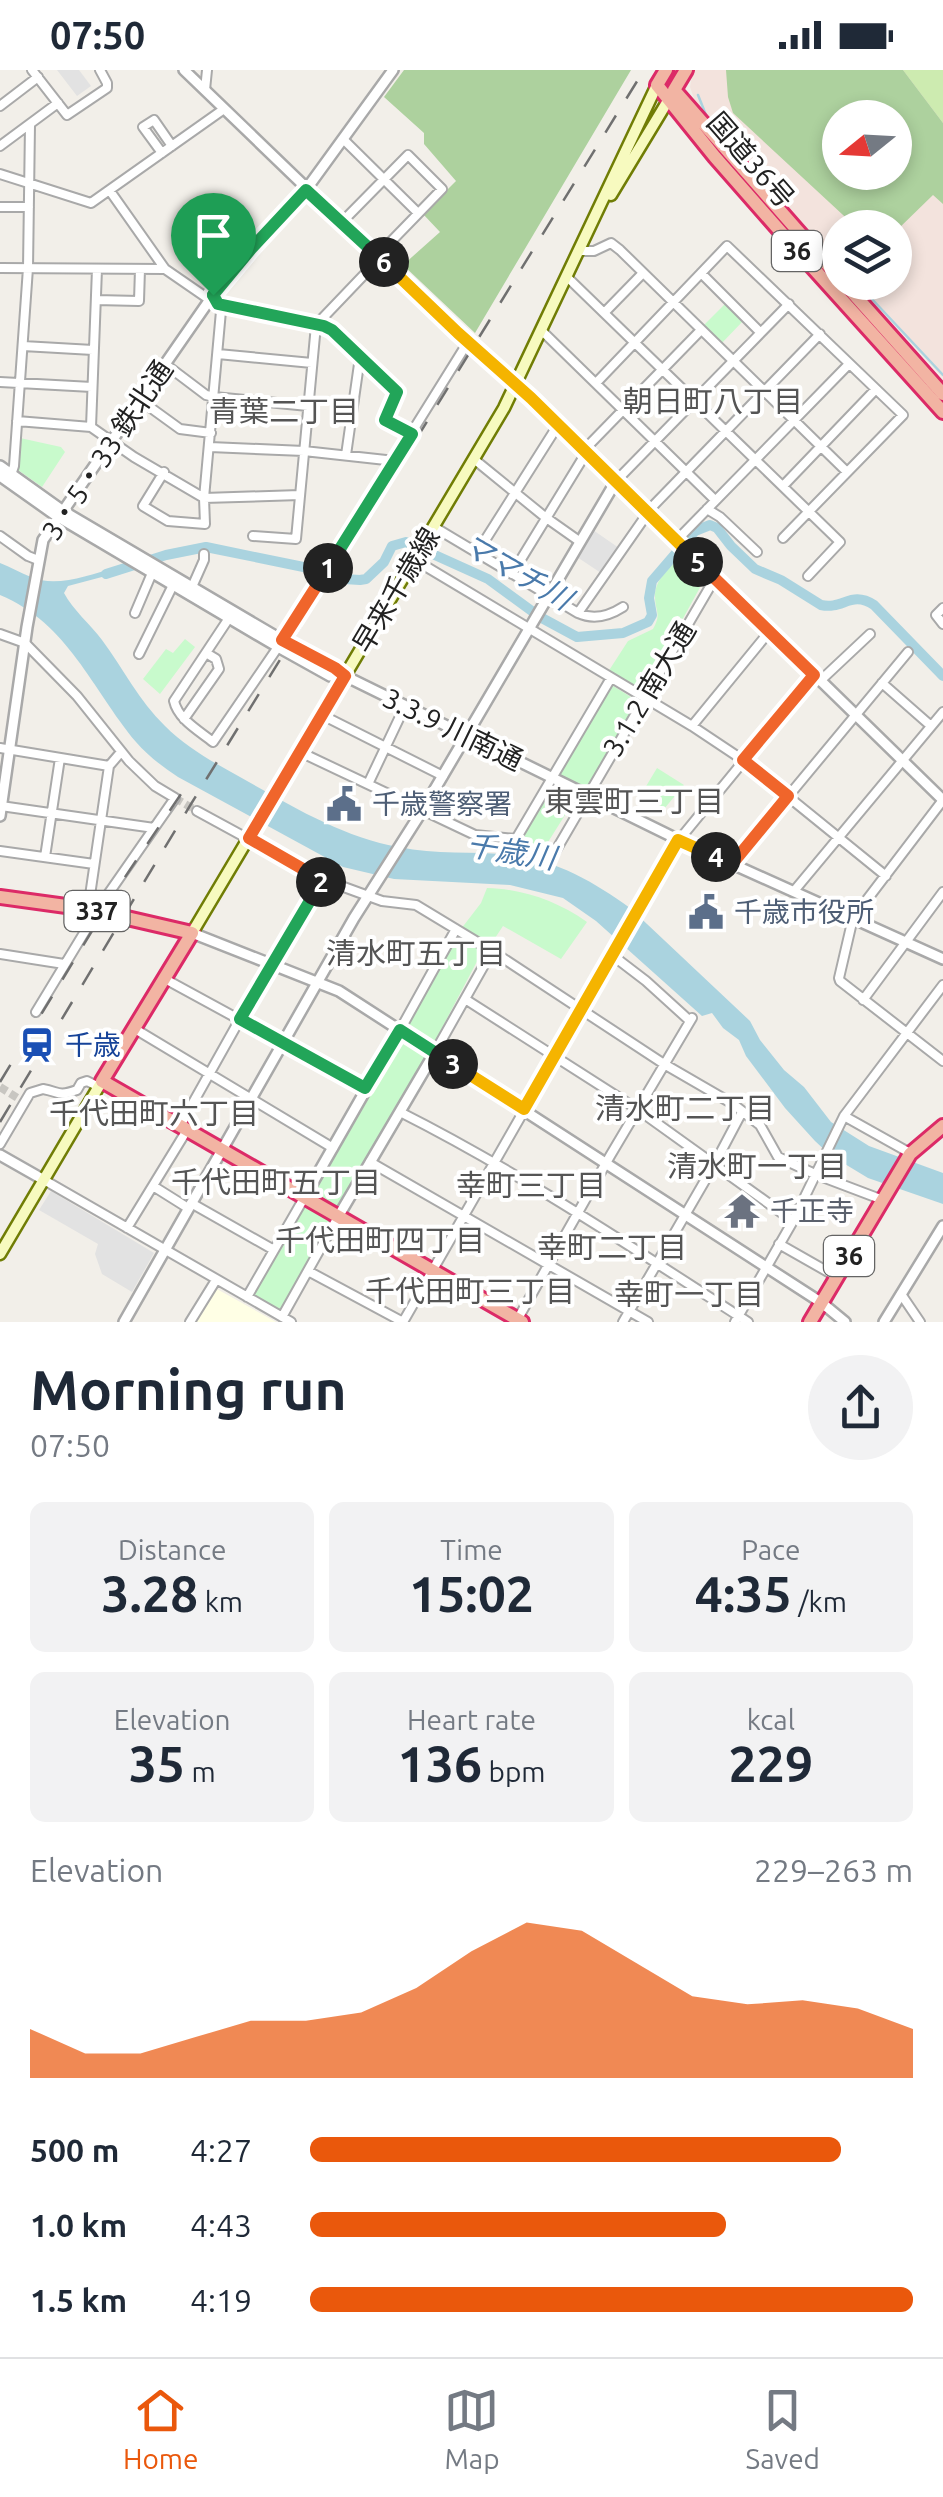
<!DOCTYPE html>
<meta charset="utf-8">
<style>
body{margin:0;font-family:Ubuntu,"Noto Sans JP",sans-serif;background:#f2f2f3;color:#1f2937;height:100vh;display:flex;flex-direction:column;font-size:38px;white-space:nowrap}
*{box-sizing:border-box;margin:0}
p{font-size:32px;color:#747a83}
.icon{flex:none;width:55px;height:55px;fill:none;stroke:currentColor;stroke-width:2;stroke-linecap:round;stroke-linejoin:round}
.map{position:relative;height:1252px;overflow:hidden}
.drawer{display:flex;flex-direction:column;background:#fff;flex:1}
.drawer>*{flex:none}
.needle{width:65px;rotate:252deg}
.buttons{position:absolute;left:822px;top:30px;display:grid;gap:20px}
.buttons a{display:grid;place-items:center;width:90px;height:90px;border-radius:50%;background:#fff;box-shadow:0 5px 15px #0003;font-size:50px}
.pin{position:absolute;display:grid;place-items:center;width:85px;height:85px;color:#fff;margin:-102px -42px;border-radius:50% 50% 50% 0;rotate:-45deg;box-shadow:0 0 10px #0007}
.pin .icon{rotate:45deg}
.km{position:absolute;width:50px;height:50px;margin:-25px;border-radius:50%;background:#222;color:#fff;font-size:28px;line-height:50px;text-align:center}
.round{display:grid;place-items:center;flex:none;width:105px;height:105px;border-radius:52px;background:#f2f2f3}
.overview{display:flex;align-items:center;justify-content:space-between;height:170px;padding:0 30px}
h1{font-size:55px;font-weight:700;line-height:75px}
.figures{display:grid;grid-template-columns:repeat(3,1fr);gap:15px;height:170px;padding:10px 30px}
.figures div{display:grid;align-content:center;border-radius:15px;background:#f2f2f3;text-align:center}
.figures b{font-size:50px;font-weight:700}
.figures small{font-size:28px;font-weight:400}
.figures p{font-size:28px}
.chart{height:280px;padding:20px 30px}
.chart p{display:flex;justify-content:space-between}
.chart svg{width:100%;height:180px;margin-top:10px;fill:#ea580c;opacity:.7}
ul{padding:0 30px;list-style:none;font-size:32px}
li{display:grid;grid-template-columns:160px 120px 1fr;align-items:center;height:75px}
li i{height:25px;border-radius:12px;background:#ea580c}
.status{display:flex;justify-content:space-between;align-items:center;height:70px;padding:0 50px;background:#fff;direction:ltr}
.status svg{height:28px;fill:currentColor}
.tab-bar{display:flex;justify-content:space-around;align-items:center;height:140px;border-top:2px solid #e0e1e3;background:#fff;font-size:28px;color:#747a83}
.tab-bar a{display:grid;justify-items:center;gap:5px}
.tab-bar .on{color:#ea580c}
.map>svg:first-child{display:block}
</style>
<div class="status"><b>07:50</b><svg viewBox="0 0 49 12"><path d="M0 12V9h3v3zM5 12V6h3v6zM10 12V3h3v9zM15 12V0h3v12zM26 1h20v11H26zM47 4h2v5h-2z"/></svg></div>
<div class="map">
<svg width="943" height="1252" viewBox="0 0 943 1252">
<rect width="100%" height="100%" fill="#f2efe9"/>
<path fill="#ffffe5" d="M215,1218l61,34h-80z"/>
<path fill="#f3e3dd" fill-rule="evenodd" d="M693,0h250v308l-87,-95 39,-1v-54h-55v37l-142,-155 -8,-23zM840,48h55v54h-55z"/>
<path fill="#cdebb0" d="M903,0h40v53z"/>
<path fill="#add19e" fill-rule="evenodd" d="M404,0h227l-156,263 -72,-68 37,-33 -17,-18 33,-33 -32,-37v-11l-40,-36z
M726,0h177l40,53v81l-10,-9 -38,37v-4l-39,-1 -123,-114 -5,-16zM840,48h55v54h-55z"/>
<path fill="#c8facc" d="M726,233l18,17 -24,25 -18,-18z
M20,368l41,9 4,5 -23,35 -24,-17z
M679,489l24,23 -61,111 -34,-21 20,-31 25,-12c9,-16 2,-17 2,-33 0,-16 13,-27 24,-37z
M185,569l10,8 -35,47 -17,-15 23,-30 7,4z
M610,614l29,18 -53,89 -29,-17z
M657,698l27,17 -20,24 -25,-11z
M552,713l25,13 -34,54 -24,-4z
M487,818c36,1 70,13 100,34l-26,37 -58,-33 -12,18 -30,-15 20,-26z
M459,865l24,15 -50,95 -28,-16z
M401,967l26,16 -146,258 -29,-17z"/>
<path fill="#e2e2e2" d="M57,0h22l12,16 -14,10z
M593,460l26,18 -18,25 -24,-16z
M51,1121l103,62 -22,39 -30,-18 -7,-20 3,-10 -59,-34z"/>
<path fill="#aad3df" d="M0,493c10,4 21,10 31,14 25,11 58,-2 83,-9l3,5 -49,13 -4,7c9,17 26,31 38,47 21,28 37,61 63,86 22,22 48,36 75,51 50,28 102,60 159,70 37,8 77,4 114,8 43,5 83,28 117,53l120,113 10,19 24,30 20,17 27,35 38,24 74,27v31l-75,-26 -38,-23 -15,-14 -30,-33 -39,-52 -7,-16 -16,-12 -11,-15 -10,3 -106,-95 -33,-23 -53,-13 -116,-6 -51,-12 -165,-90c-15,-10 -30,-21 -42,-35 -45,-54 -67,-118 -136,-147z"/>
<g fill="none" stroke-linecap="round" stroke-linejoin="round">
<path stroke="#aad3df" stroke-width="2.5" d="M698,25l10,25
M783,135l57,60
M856,212l87,93"/>
<path stroke="#aad3df" stroke-width="10" d="M106,504l60,-19 40,-8 117,24 21,8 16,1 6,-1 18,-17 8,-16 14,-4 82,37 52,38 37,20 46,-4 25,-11 4,-7 -3,-17 3,-17 43,-50 15,-6 7,3 14,18 24,23 26,11 40,25c22,5 30,-15 53,0l69,71"/>
<path stroke="#c8c6c1" stroke-width="8" stroke-dasharray="8 4" stroke-linecap="butt" d="M175,728l22,13
M0,1017l24,15"/>
<defs>
<path id="minor" d="M32,0l35,45 40,-27v-5l-7,-13
M205,20l2,-20
M0,36l38,-29
M343,69l75,74
M0,76l58,-43
M162,83l-19,-26 11,-7 18,26
M0,104l91,29 133,-94
M110,121l55,78
M0,137h29
M342,152l66,-67 34,34 -65,67
M579,181h15l17,-8 9,7 227,222
M0,198l165,1 45,31
M701,203l59,59
M229,205l-19,-15 -11,-14 26,-26 26,29
M567,207l273,265 -32,34
M96,230l43,1 1,-32
M218,234l106,22 8,4 65,61 -12,29 27,14
M604,243l39,-40
M541,260l174,170
M23,276l70,4
M218,284l94,9
M165,294l41,31 8,2 94,9
M0,312l92,5
M596,313l131,-137 176,169 -120,123
M140,330l40,29 31,4
M17,351l74,6 43,30 70,41 96,-3
M91,357l6,-158
M210,377l94,4 91,10
M584,380l117,-120
M346,385l14,-98
M475,390l70,57 34,24
M164,402l-21,34 25,15 37,3 -1,-26 17,-187 -8,-16
M10,408l4,-12 14,-198 2,-143
M616,411l173,-177
M783,416l93,-97
M707,439l13,8 37,35
M434,457l144,86c15,7 31,3 45,-6
M0,466l28,20 10,4
M253,466l43,3 20,-214 64,-67
M676,471l173,-177
M477,483l81,-128
M415,490l277,166 51,34 143,116
M512,504l74,-121
M192,517l12,-27v-6
M943,538l-7,7 7,9
M135,543l17,-40
M578,543l74,-106 168,-173
M231,545l-57,86c4,18 24,29 39,41l65,-95 190,-305
M0,564l25,9 52,53 52,65 26,25 20,12 -71,102 -68,112
M139,584l34,-69
M820,611l50,-47
M882,613l49,43
M322,645l121,61
M184,649l35,-50 -3,-10 -10,-6
M692,656l77,-94
M0,678l109,18
M300,682l175,83 41,4 95,-161
M368,714l37,-78
M943,730l-90,118 -14,60 1,3 103,80
M1,736l153,22
M197,741l125,68 60,22 34,4 76,46 172,113 69,40 27,21 18,32 39,18 66,25
M0,781l94,13
M555,782l160,-274
M45,787l15,-99
M732,794l176,-212
M794,821l149,-179
M88,839l21,-143 12,-14
M0,884l64,10
M612,885l34,26 44,40
M165,909l200,109
M465,929l172,110 156,112
M863,930l80,-108
M135,959l198,119
M400,960l56,-101
M435,982l57,-101
M400,1042c121,61 234,137 348,210
M844,1046l66,37
M180,1056l60,-107 82,-140
M0,1074l30,-51 13,-4c17,3 14,8 34,1l4,-7 6,-2 12,6
M370,1092l278,160
M44,1110l247,142
M153,1116l35,22
M191,1133l83,47
M127,1158l60,-98
M779,1174l58,33
M308,1201l95,51
M901,1224l19,28
M247,1227l57,-99
M282,1247l56,-100
M190,1252l26,-42
M403,1252l276,-482 135,-165
M516,1252l94,-166 82,-138
M623,1252l91,-157 28,-53
M735,1252l58,-101 51,-105 99,-131"/>
<path id="tertiary" d="M184,0l273,263 74,65 412,402
M0,396l63,45 219,129 53,28 10,8 334,164 264,119
M0,406l58,41 220,130 52,29h15
M0,746l27,-189 16,-87 170,-245 38,-46 49,-51 93,-128
M192,863l147,58 483,312 23,19
M0,1085l44,25
M304,1128l96,-168
M338,1147l97,-165
M124,1252l230,-404 68,-107 194,-330
M884,1252l59,-96"/>
<path id="secondary" d="M611,125l61,-101
M192,863l312,-525 153,-323
M0,1184l102,-173"/>
<path id="trunk" d="M657,15l58,72 72,82 156,173
M657,15l9,-15
M674,20l166,189
M674,20l12,-20
M843,212l100,112
M0,827l88,12 104,24 -90,148 420,241
M810,1252l100,-168 33,-28"/>
</defs>
<use href="#minor" stroke="#a9a9a9" stroke-width="12"/>
<use href="#tertiary" stroke="#a9a9a9" stroke-width="14"/>
<use href="#secondary" stroke="#707d05" stroke-width="15"/>
<use href="#trunk" stroke="#dc2a67" stroke-width="18"/>
<use href="#minor" stroke="#fff" stroke-width="8"/>
<use href="#tertiary" stroke="#fff" stroke-width="9"/>
<use href="#secondary" stroke="#f7fabf" stroke-width="10"/>
<use href="#trunk" stroke="#f2b4a3" stroke-width="12"/>
<path stroke="#707070" stroke-width="2.5" stroke-dasharray="20 20" stroke-linecap="butt" d="M0,1012l123,-202 58,-86
M0,1052l191,-318 453,-734"/>
</g>
<g fill="none" stroke-linecap="round" stroke-linejoin="round">
<defs>
<path id="split-1" d="M213,225l5,9 106,22 8,4 65,62 -12,28 27,14 -84,134"/>
<path id="split-2" d="M321,812l1,-2 -73,-42 96,-162 -10,-8 -53,-28 46,-72"/>
<path id="split-3" d="M321,812l-81,137 125,69 35,-58 53,34"/>
<path id="split-4" d="M453,994l71,45 154,-269 38,17"/>
<path id="split-5" d="M698,492l116,113 -71,85 45,36 -56,68 -16,-7"/>
<path id="split-6" d="M384,192l74,71 73,65 167,164"/>
<path id="split-7" d="M213,225l38,-46 55,-59 78,72"/>
</defs>
<use href="#split-1" stroke="#fff" stroke-width="20"/>
<use href="#split-2" stroke="#fff" stroke-width="20"/>
<use href="#split-3" stroke="#fff" stroke-width="20"/>
<use href="#split-4" stroke="#fff" stroke-width="20"/>
<use href="#split-5" stroke="#fff" stroke-width="20"/>
<use href="#split-6" stroke="#fff" stroke-width="20"/>
<use href="#split-7" stroke="#fff" stroke-width="20"/>
<use href="#split-1" stroke="#22a559" stroke-width="12"/>
<use href="#split-2" stroke="#f0652b" stroke-width="12"/>
<use href="#split-3" stroke="#22a559" stroke-width="12"/>
<use href="#split-4" stroke="#f5b400" stroke-width="12"/>
<use href="#split-5" stroke="#f0652b" stroke-width="12"/>
<use href="#split-6" stroke="#f5b400" stroke-width="12"/>
<use href="#split-7" stroke="#22a559" stroke-width="12"/>
</g>
<defs>
<symbol id="civic-bare" viewBox="-9 -9 18 18"><path d="M-.6-6.5H3V-4.5H.6V-3L4-1V1h2V6H-6V1h2V-1L-.6-3ZM-1.2 2.5V6h2.4V2.5Z" fill="#5c6f8a" stroke="#fff" stroke-width="2.5" paint-order="stroke"/></symbol>
<symbol id="station-bare" viewBox="-9 -9 18 18"><path d="M-3-6H3Q5-6 5-4V2Q5 4 3 4L4.5 6H3L1.5 4h-3L-3 6H-4.5L-3 4Q-5 4-5 2V-4Q-5-6-3-6ZM-3.5-4v3h7v-3ZM-3.5 1v1.5H-2V1ZM2 1v1.5H3.5V1Z" fill="#1a4fb4" stroke="#fff" stroke-width="2.5" paint-order="stroke"/></symbol>
<symbol id="temple-bare" viewBox="-9 -9 18 18"><path d="M0-6L5-2H3V0L6.5 2.5H4V6H1.5V3h-3V6H-4V2.5H-6.5L-3 0V-2H-5Z" fill="#6b7280" stroke="#fff" stroke-width="2.5" paint-order="stroke"/></symbol>
</defs>
<g fill-rule="evenodd">
<use href="#civic-bare" x="319" y="709" width="50" height="50"/>
<use href="#civic-bare" x="681" y="817" width="50" height="50"/>
<use href="#station-bare" x="12" y="950" width="50" height="50"/>
<use href="#temple-bare" x="717" y="1116" width="50" height="50"/>
</g>
<g text-anchor="middle" stroke-width="8" stroke-linejoin="round" paint-order="stroke">
<g fill="#fff" stroke="#646464" stroke-width="2.5">
<rect x="772" y="161" width="50" height="40" rx="8"/>
<rect x="64.5" y="821" width="65" height="40" rx="8"/>
<rect x="824" y="1166" width="50" height="40" rx="8"/>
</g>
<g font-size="25" font-weight="bold" fill="#222">
<text x="797" y="190">36</text>
<text x="97" y="850">337</text>
<text x="849" y="1195">36</text>
</g>
<g font-size="28" fill="#222" stroke="#fff">
<text transform="translate(751 90) rotate(49)" y="10">国道36号</text>
<text transform="translate(107 380) rotate(-56)" y="10">3・5・33 鉄北通</text>
<text transform="translate(396 520) rotate(-59)" y="10">早来千歳線</text>
<text transform="translate(649 619) rotate(-59)" y="10">3.1.2 南大通</text>
<text transform="translate(453 659) rotate(26)" y="10">3.3.9 川南通</text>
</g>
<g font-size="28" fill="#4e5e75" stroke="#fff" text-anchor="start">
<text x="372" y="744">千歳警察署</text>
<text x="734" y="852">千歳市役所</text>
</g>
<g font-size="28" fill="#164399" stroke="#fff" text-anchor="start">
<text x="65" y="985">千歳</text>
</g>
<g font-size="28" fill="#5b616d" stroke="#fff" text-anchor="start">
<text x="770" y="1151">千正寺</text>
</g>
<g font-size="30" fill="#555" stroke="#fff">
<text x="713" y="342">朝日町八丁目</text>
<text x="284" y="352">青葉二丁目</text>
<text x="634" y="742">東雲町三丁目</text>
<text x="416" y="894">清水町五丁目</text>
<text x="685" y="1049">清水町二丁目</text>
<text x="154" y="1054">千代田町六丁目</text>
<text x="757" y="1107">清水町一丁目</text>
<text x="276" y="1123">千代田町五丁目</text>
<text x="531" y="1126">幸町三丁目</text>
<text x="380" y="1181">千代田町四丁目</text>
<text x="612" y="1188">幸町二丁目</text>
<text x="470" y="1232">千代田町三丁目</text>
<text x="689" y="1235">幸町一丁目</text>
</g>
<g font-size="30" font-style="italic" fill="#4a7aab" stroke="#fff">
<text transform="translate(517 502) rotate(30)" y="10">ママチ川</text>
<text transform="translate(511 782) rotate(9)" y="10">千歳川</text>
</g>
</g>
</svg>
<div class="buttons">
<a><svg class="needle" viewBox="-14 -14 28 28"><path d="M0-13l5 13h-10z" fill="#e53935"/><path d="M0 13l5-13h-10z" fill="#747a83"/></svg></a>
<a><svg class="icon" aria-label="layers" viewBox="0 0 24 24"><path d="M12 4l9 5-9 5-9-5zM3 14l9 5 9-5"/></svg></a>
</div>
<div class="pin" style="left:213px;top:225px;background:#1e9e55"><svg class="icon" aria-label="arrive" viewBox="0 0 24 24"><path d="M6 21V4h12l-3 4 3 4H6"/></svg></div>
<b class="km" style="left:328px;top:498px">1</b>
<b class="km" style="left:321px;top:812px">2</b>
<b class="km" style="left:453px;top:994px">3</b>
<b class="km" style="left:716px;top:787px">4</b>
<b class="km" style="left:698px;top:492px">5</b>
<b class="km" style="left:384px;top:192px">6</b>
</div>
<section class="drawer">
<div class="overview"><div><h1>Morning run</h1><p>07:50</p></div><a class="round"><svg class="icon" aria-label="share" viewBox="0 0 24 24"><path d="M12 15V3M7 8l5-5 5 5M5 13v7h14v-7"/></svg></a></div>
<div class="figures">
<div><p>Distance</p><b>3.28<small> km</small></b></div>
<div><p>Time</p><b>15:02</b></div>
<div><p>Pace</p><b>4:35<small> /km</small></b></div>
</div>
<div class="figures">
<div><p>Elevation</p><b>35<small> m</small></b></div>
<div><p>Heart rate</p><b>136<small> bpm</small></b></div>
<div><p>kcal</p><b>229</b></div>
</div>
<div class="chart"><p><span>Elevation</span>229–263 m</p>
<svg viewBox="0 0 160 44" preserveAspectRatio="none"><path d="M0 44V32L10 38L20 38L30 34L40 30L50 30L60 28L70 22L80 13L90 6L100 8L110 16L120 24L130 26L140 25L150 27L160 32V44z"/></svg>
</div>
<ul>
<li><b>500 m</b>4:27<i style="width:88%"></i></li>
<li><b>1.0 km</b>4:43<i style="width:69%"></i></li>
<li><b>1.5 km</b>4:19<i style="width:100%"></i></li>
</ul>
</section>
<nav class="tab-bar">
<a class="on"><svg class="icon" aria-label="home" viewBox="0 0 24 24"><path d="M3 11l9-7 9 7M6 9v11h12V9"/></svg>Home</a>
<a><svg class="icon" aria-label="map" viewBox="0 0 24 24"><path d="M3 6l6-2 6 2 6-2v14l-6 2-6-2-6 2zM9 4v14M15 6v14"/></svg>Map</a>
<a><svg class="icon" aria-label="saved" viewBox="0 0 24 24"><path d="M7 4h10v16l-5-4-5 4z"/></svg>Saved</a>
</nav>
